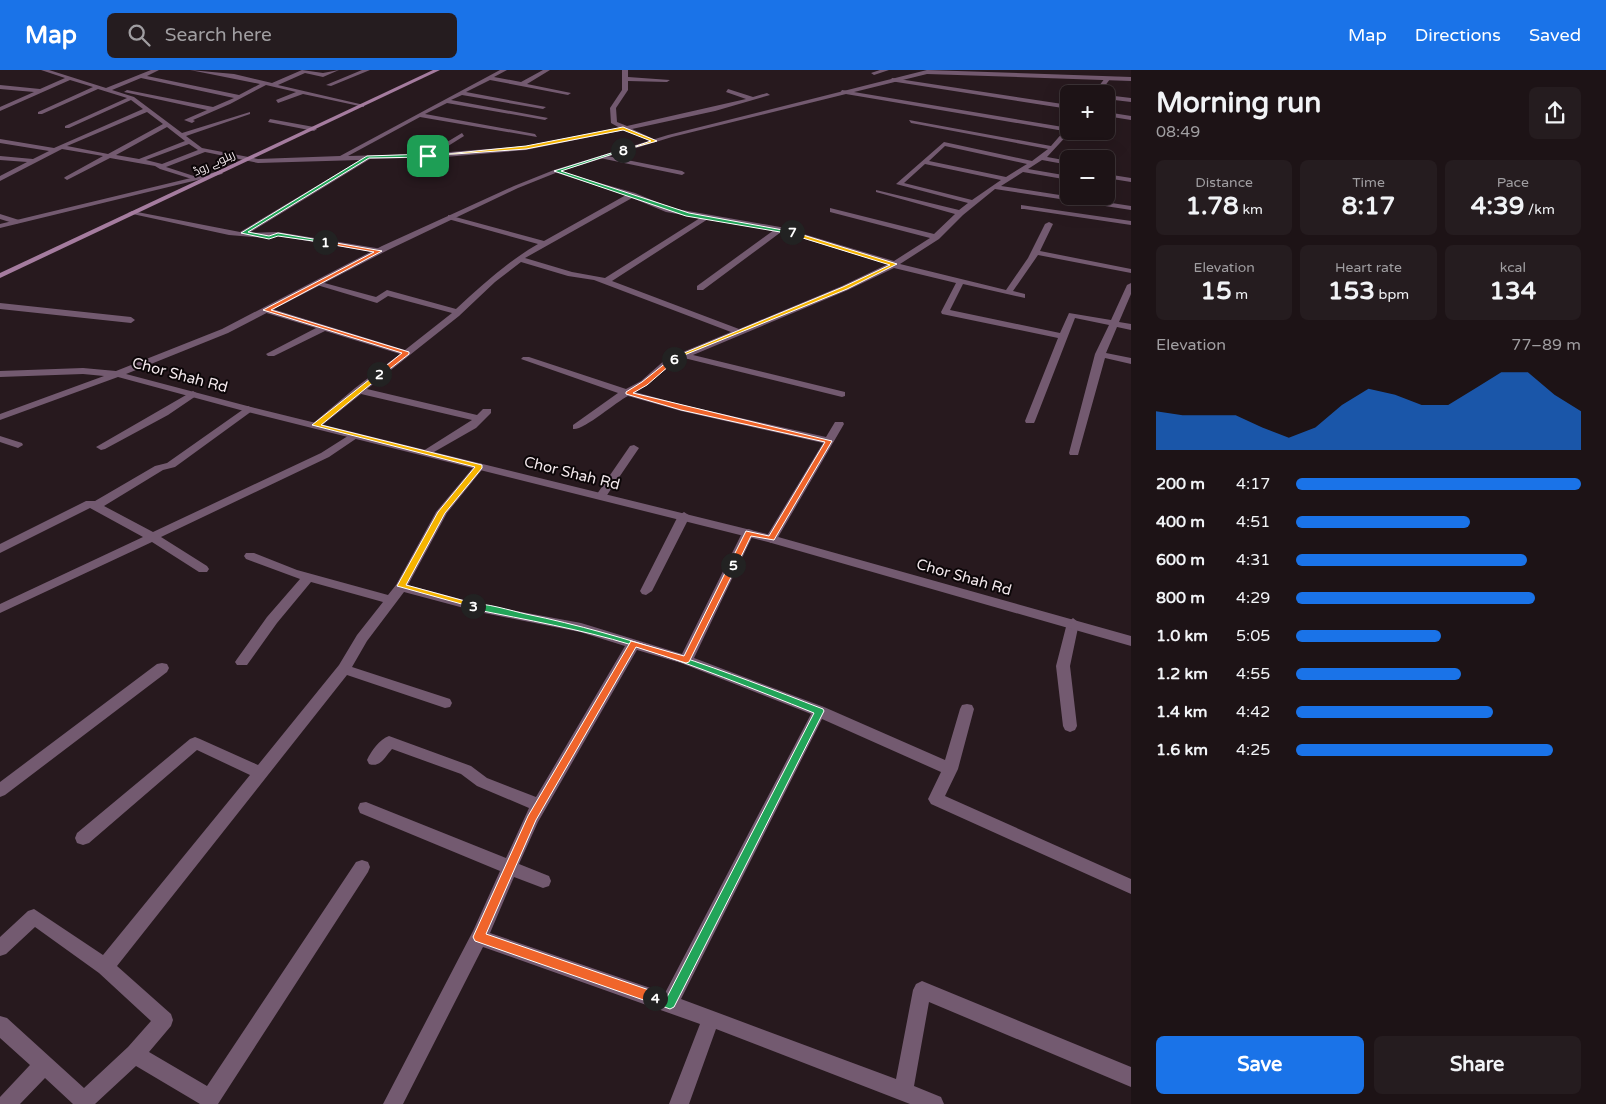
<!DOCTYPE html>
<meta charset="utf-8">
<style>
body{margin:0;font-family:"Varela Round",Cairo,sans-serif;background:#251c1f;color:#f1f3f6;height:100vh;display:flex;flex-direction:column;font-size:19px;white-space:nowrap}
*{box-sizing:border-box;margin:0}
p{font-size:16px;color:#a09ea1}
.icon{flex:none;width:28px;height:28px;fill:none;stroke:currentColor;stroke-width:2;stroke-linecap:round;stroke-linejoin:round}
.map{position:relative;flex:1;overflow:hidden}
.panel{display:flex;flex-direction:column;background:#1d1316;width:475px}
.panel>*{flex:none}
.controls{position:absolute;left:1060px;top:15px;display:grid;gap:10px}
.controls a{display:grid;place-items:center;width:55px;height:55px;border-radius:8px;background:#1d1316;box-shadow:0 5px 20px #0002,0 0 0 1px #3b3235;font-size:25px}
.pin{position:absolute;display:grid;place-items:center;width:42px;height:42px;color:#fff;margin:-21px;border-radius:10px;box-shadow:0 2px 8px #0006}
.km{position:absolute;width:25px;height:25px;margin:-12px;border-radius:50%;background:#222;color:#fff;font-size:14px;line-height:25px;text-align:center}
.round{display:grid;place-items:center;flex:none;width:52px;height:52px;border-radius:8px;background:#251c1f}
.overview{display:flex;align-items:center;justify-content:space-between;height:85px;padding:0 25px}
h1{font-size:28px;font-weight:800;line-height:38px}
.figures{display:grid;grid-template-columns:repeat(3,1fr);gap:8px;height:85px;padding:5px 25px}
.figures div{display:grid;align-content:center;border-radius:8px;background:#251c1f;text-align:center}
.figures b{font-size:25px;font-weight:800}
.figures small{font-size:14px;font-weight:400}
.figures p{font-size:14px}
.chart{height:140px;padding:10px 25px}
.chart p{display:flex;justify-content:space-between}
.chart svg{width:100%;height:90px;margin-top:5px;fill:#1a73e8;opacity:.7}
.primary-button{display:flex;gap:10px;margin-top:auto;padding:10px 25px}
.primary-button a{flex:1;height:58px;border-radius:8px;background:#1a73e8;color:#fff;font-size:20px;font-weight:800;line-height:58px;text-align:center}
.primary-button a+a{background:#251c1f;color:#f1f3f6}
ul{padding:0 25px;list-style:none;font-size:16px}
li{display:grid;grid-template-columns:80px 60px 1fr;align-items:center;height:38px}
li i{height:12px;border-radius:6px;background:#1a73e8}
header{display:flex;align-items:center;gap:30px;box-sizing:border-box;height:70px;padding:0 25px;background:#1a73e8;color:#fff}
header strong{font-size:24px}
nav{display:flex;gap:28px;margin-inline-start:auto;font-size:18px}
.search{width:350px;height:45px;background:#251c1f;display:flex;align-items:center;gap:12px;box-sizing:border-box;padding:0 18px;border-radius:8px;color:#a09ea1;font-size:19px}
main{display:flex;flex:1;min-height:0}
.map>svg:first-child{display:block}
</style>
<header>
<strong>Map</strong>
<div class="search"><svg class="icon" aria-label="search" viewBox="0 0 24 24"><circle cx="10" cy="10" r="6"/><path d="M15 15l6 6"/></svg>Search here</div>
<nav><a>Map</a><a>Directions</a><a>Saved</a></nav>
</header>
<main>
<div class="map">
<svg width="1131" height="1034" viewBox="0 0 1131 1034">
<rect width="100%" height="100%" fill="#27191e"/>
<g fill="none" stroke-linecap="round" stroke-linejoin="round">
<path fill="#735a70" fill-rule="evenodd" d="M41,0h8l57,18 45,-18h8l-12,6 92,19 21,-11 -70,-14 44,4 38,9 30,-13 21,3 16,-3 -16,7 -18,-4 -27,12 86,20v2l-61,-13 -25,9 -2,-3 20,-8 -30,-7 -36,19 -37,16 2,1 -3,2 -8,-3 23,-10 -83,-18 3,-2 86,17 21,-9 -93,-20 -29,12 22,7 48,36 68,-21v2l-64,22 16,12 56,11 82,-3 160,-86h7l-13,7 27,5 22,-12h7l-23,14 44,9 -3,2 -78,-15 -24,12 80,15 -3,2 -81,-14 -11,5 97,18 -3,2 -98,-17 -22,11 110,20 2,3 -117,-20 -72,39 79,-2 35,-21 2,3 -27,17 89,-7 94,-18 -9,-5 -1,-15 12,-18v-20h6v7l42,3 -3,2 -39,-1v9l-12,18 1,14 10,4 119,-27 -20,-7 2,-3 25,8 14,-4 3,2 -55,16 -83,18 24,11 -2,3 -29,-13 -99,20 -81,7 -75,2 -121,74 29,-1 104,17 1,2 -4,2 -101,-17 -12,2 -37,-3 -101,-22 4,-2 108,21 120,-72 -102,3 -53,-11 -39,15 31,10v2l-2,1 -35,-11 -5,-3 -45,-8 -43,22 -3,-2 1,-1 38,-21 -41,-7 -62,32v-5l27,-14 -27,-2v-4l33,3 16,-8 -49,-8v-4l54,9 89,-39 -12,-9 -62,28h-4v-2l62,-28 -29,-9 -56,25h-4v-2l55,-25 -23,-7 -70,31v-4l34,-15 -34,-3v-4l40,4 25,-11zM147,42l16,12 -55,30 -41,-8zM167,57l18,14 -46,18 -23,-4zM189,74l9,6 -36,14 -16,-4z
M362,0h8l-39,16 -5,-1z
M880,0h9l-15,5 -3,-2z
M892,8l177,27v4l-179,-28z
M1105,8l5,1 -11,15h-6z
M842,20l227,38v3h2l-24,26 22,4v4l-27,-5 -14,9 41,7v4l-46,-8 -22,14 130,20v4l-136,-21 -32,26 -24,24 -39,25 106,26 22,-32 17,-34 4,-2 4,2 -13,27 91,18v4l-93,-18 -25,36 12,3v4l-62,-14 -13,26 110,23 9,-20 42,7 16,-35 4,-2v11l-12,28 12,2v6l-14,-3 -11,26 25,5v6l-26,-6 -27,97h-8l-1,-2 26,-99 14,-29 -34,-7 -40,103 -1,2h-8l-1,-2 33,-83 -116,-24 -1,-2 15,-29 -62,-15 -46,22 -155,65 152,37v4l-3,1 -158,-39c-19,8 -31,24 -49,34l48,13 143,32 9,-15h8l1,2 -67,115 -6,4 -6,-4 58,-96 -142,-32 -53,-15c-12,6 -45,35 -55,33v-4l45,-32 -97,-34 2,-2h6l97,32 15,-8 25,-22 65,-27 -137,-52 -26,-4 -47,-14 -26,20 -36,34 -92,73 110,26 6,-6h8v4l-15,15 -49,28 -5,-3 1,-2 49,-31 -111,-26 -41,33 -4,1 -5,-3 44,-37 45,-34 -75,-23 -51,25h-6l-2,-2 50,-26 -53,-16 -1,-2 4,-3 139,43 47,-37 -64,-17 -11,7 -60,-18v-4l59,16 11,-7 69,19c26,-24 51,-47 82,-65l-90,-25v-4l96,26 82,-46 -72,-23v-2l81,23 36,15 109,19 114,34 36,-23 -100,-26v-4l104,26 21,-20 -79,-22v-2l83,20 9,-7 -72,-19 48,-42 88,19 16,-12 -137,-26 -2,-3 142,26 13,-15 -224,-38zM945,76l82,18 -21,13 -77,-16zM925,94l76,16 -29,20 -68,-17zM632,128l34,14 34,6 -95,60 -33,-6 -47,-14zM708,149l66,11 -77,56v4h6l78,-58 107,32 -46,22 -103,43 -127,-48z
M1106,25l25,3v4l-25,-3z
M1106,42l25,4v4l-25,-4z
M270,49l44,8 3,2 -3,2 -46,-9z
M602,85l80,16 3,2 -3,2 -82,-17 -1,-1z
M1106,104l25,4v4l-25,-4z
M1021,135l110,16v4l-107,-16h-3z
M0,144l19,6 1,2 -4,2 -16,-5z
M0,233l131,14 4,3 -4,3 -131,-14z
M193,321l5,3 -2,2 -28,19 -63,34 -4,1 -5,-3z
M248,336l5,3 -1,2 -77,56 -12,3 -59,36 49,26 168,-79 30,-19h8l1,2 -31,21 -168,80 46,29 2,3 -2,3h-8l-47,-30 -152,71v-9l143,-67 -53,-29 -90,45v-9l86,-43h9l60,-35 12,-3z
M0,366l22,7 1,2 -5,3 -18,-6z
M634,375l5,3 -34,50h-8l-2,-2 2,-2 33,-48z
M480,393l5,3 -38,47 -39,72 71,19 102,19 101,31 60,-121 6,-4 4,1 2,3 -60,125 130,49 121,53 15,-51 2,-4 5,-1 5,1 2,4 -16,60 -13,27 186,83v15l-200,-90 -3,-5 13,-27 -119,-53 -141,280 215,80 17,-89 3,-6 6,-3 209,86v20l-202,-85 -15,84 27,11 3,7h-34l-194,-75 -27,75h-20l31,-80 -217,-77 -80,157h-20l90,-173 27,-60 -140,-58 -2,-5 2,-5 6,-1 140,56 23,-50 -52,-22 -16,-12 -69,-25c-7,8 -12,19 -23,15l-2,-4c4,-9 13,-21 22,-24l82,30 16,12 49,19 89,-151 -45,-14 -101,-20 -75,-20 -37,49 -15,26 98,32 2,4 -2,4 -5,1 -98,-33 -230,291 54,48 2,6 -2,6 -22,26 58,34 149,-224 6,-2 6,2 2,5 -2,5 -150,232h-18l-64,-38 -41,38h-22l-28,-26 -25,26h-20v-7l30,-32 -30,-27v-22l7,2 77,70 44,-41 23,-26 -52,-48 -64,-46 -29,27 -6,2v-19l28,-26 6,-2 69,46 147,-180 -53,-25 -108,93 -6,2 -6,-2 -2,-5 2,-5 113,-94 5,-2 5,2 58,26 81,-100 18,-30 26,-33 -72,-20 -34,41 -30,42h-10l-2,-3 2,-3 30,-42 33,-38 -54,-20 -2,-3 2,-3h8l43,17 91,25 8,-10 40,-73 40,-48zM637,580l44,13 130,51 -146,279 -175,-60 24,-56 29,11 6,-2 2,-5 -2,-5 -30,-12 19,-42z
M684,442l6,4 -38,75 -6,4 -4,-1 -2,-3 38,-75z
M1073,548l6,5 -9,43 7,60 -2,4 -5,2 -5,-2 -2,-4 -7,-60 11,-43z
M162,593l5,1 2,4 -2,4 -162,123 -5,2v-15l157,-118z"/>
<path fill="#735a70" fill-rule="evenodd" d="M927,0l204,7v4l-204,-7 -255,63 -114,35 -40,16 -130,62 -160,83 -102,41 125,33 520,128 360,101v10l-363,-104 -524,-131 -126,-34 -118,43v-6l104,-38 -21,-2 -83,3v-6l83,-3 33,3 106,-42 160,-83 132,-60 40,-16 114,-35z
M220,101l3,2 -1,1 -222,54v-4z"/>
<path fill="#a57c9f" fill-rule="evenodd" d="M433,0h7l-440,208v-5z"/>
</g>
<path fill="#22a559" stroke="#fff" d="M428,84l2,3 -61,1 -121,74 21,4 9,-3 47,8 2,2 -49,-7 -9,3 -28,-6 126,-77z"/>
<path fill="#f0652b" stroke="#fff" d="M325,171l57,10 -111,59 138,42v2l-27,21 -6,-1 26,-21 -139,-43 111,-58 -51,-9z"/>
<path fill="#f5b400" stroke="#fff" d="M379,302l3,3 -61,50 161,40v3l-37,45 -39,72 70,19v4l-79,-22 41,-74 37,-45 -163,-42z"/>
<path fill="#22a559" stroke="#fff" d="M470,534c14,-2 42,7 56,10 103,21 199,57 297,95l1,2 -150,296 -4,2 -19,-7v-8l4,-2 12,5 147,-284c-60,-24 -120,-48 -182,-68 -52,-16 -105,-25 -159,-36l-4,-3z"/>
<path fill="#f0652b" stroke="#fff" d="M733,492l4,3 -48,97 -3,1 -50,-16 -100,173 -50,114 169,58 4,2v8l-4,2 -180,-63 -2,-4 55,-121 103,-175 53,15 45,-91z"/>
<path fill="#f0652b" stroke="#fff" d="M672,288l5,1 -30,26 -14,8 199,48 -58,99 -23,-4 -15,31 -7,-2 17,-34 23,5 56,-94 -144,-32 -55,-16v-2l16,-10z"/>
<path fill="#f5b400" stroke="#fff" d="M790,161l107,33 -50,25 -175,71v-2l171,-71 47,-22 -100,-31z"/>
<path fill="#22a559" stroke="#fff" d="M621,80h4l-64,21 128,42 105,19 -2,2 -106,-18 -132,-45z"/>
<path fill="#f5b400" stroke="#fff" d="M623,57l34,14 -36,10 30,-10 -28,-11 -97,19 -100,7 100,-10z"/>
<g text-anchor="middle" stroke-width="4" stroke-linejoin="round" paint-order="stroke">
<g font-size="12" fill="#f4e9ed" stroke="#0c0608">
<text transform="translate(214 93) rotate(-25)" y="4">ریلوے روڈ</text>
</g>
<g font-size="15" fill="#f4e9ed" stroke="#0c0608">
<text transform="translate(180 305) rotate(15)" y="5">Chor Shah Rd</text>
<text transform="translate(572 403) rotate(14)" y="5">Chor Shah Rd</text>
<text transform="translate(964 507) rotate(16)" y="5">Chor Shah Rd</text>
</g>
</g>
</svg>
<div class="controls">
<a>+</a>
<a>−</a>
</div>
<div class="pin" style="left:428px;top:86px;background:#1e9e55"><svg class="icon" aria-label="arrive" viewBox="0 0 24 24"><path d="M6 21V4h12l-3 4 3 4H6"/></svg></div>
<b class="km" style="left:325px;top:172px">1</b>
<b class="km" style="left:379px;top:304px">2</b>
<b class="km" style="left:473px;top:536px">3</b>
<b class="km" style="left:655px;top:928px">4</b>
<b class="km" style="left:733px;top:495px">5</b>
<b class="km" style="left:674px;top:289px">6</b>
<b class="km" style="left:792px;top:162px">7</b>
<b class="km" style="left:623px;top:80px">8</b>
</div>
<section class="panel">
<div class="overview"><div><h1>Morning run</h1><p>08:49</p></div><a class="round"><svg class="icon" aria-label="share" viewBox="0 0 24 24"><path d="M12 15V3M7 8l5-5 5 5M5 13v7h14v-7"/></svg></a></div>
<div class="figures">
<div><p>Distance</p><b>1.78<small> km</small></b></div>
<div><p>Time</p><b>8:17</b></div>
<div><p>Pace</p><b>4:39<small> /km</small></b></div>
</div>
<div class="figures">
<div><p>Elevation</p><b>15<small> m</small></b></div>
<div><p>Heart rate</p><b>153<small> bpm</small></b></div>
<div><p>kcal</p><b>134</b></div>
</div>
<div class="chart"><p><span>Elevation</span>77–89 m</p>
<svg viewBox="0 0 160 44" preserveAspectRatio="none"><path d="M0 44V25L10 27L20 27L30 27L40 33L50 38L60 33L70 22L80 14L90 17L100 22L110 22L120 14L130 6L140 6L150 17L160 25V44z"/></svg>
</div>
<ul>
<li><b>200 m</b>4:17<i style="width:100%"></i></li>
<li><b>400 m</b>4:51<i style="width:61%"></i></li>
<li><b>600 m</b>4:31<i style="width:81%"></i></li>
<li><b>800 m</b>4:29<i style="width:84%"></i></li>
<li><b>1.0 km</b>5:05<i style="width:51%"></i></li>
<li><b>1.2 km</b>4:55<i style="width:58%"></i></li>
<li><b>1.4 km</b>4:42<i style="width:69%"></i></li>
<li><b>1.6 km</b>4:25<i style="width:90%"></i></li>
</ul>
<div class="primary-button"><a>Save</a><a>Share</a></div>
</section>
</main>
